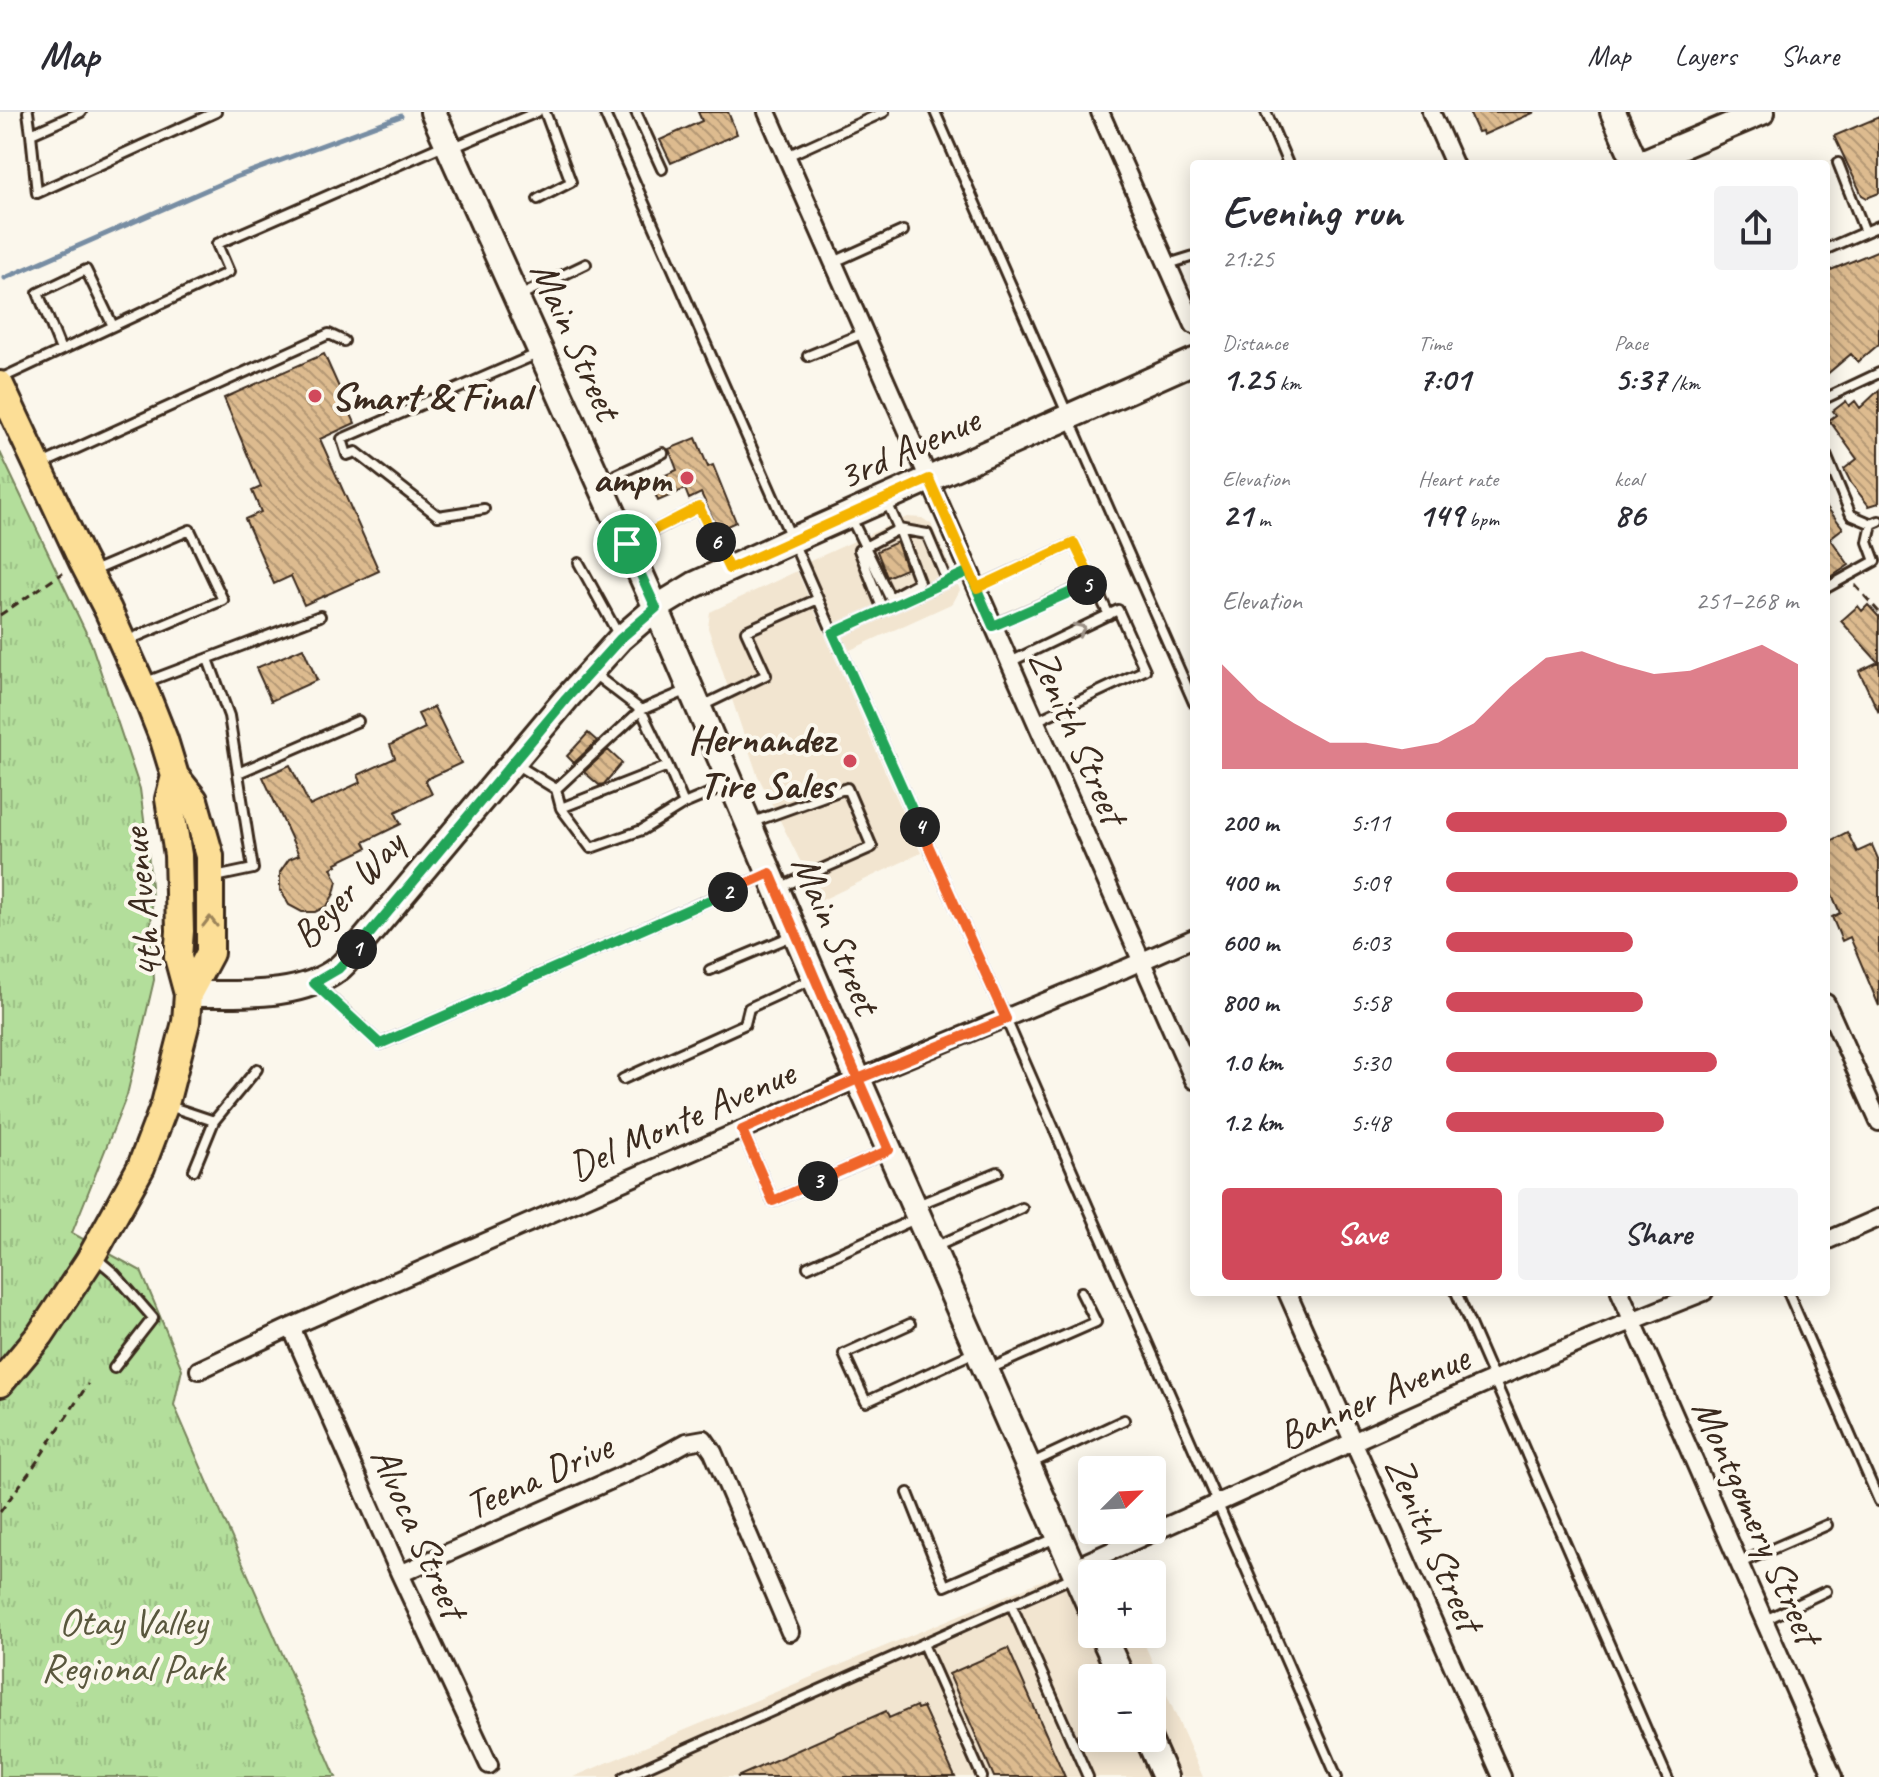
<!DOCTYPE html>
<meta charset="utf-8">
<style>
body{margin:0;font-family:Caveat,sans-serif;background:#f2f2f3;color:#2b2b33;height:100vh;display:flex;flex-direction:column;font-size:30px;white-space:nowrap}
*{box-sizing:border-box;margin:0}
p{font-size:26px;color:#7c7c81}
.icon{flex:none;width:44px;height:44px;fill:none;stroke:currentColor;stroke-width:2;stroke-linecap:round;stroke-linejoin:round}
.map{position:relative;flex:1;overflow:hidden}
.details{position:absolute;left:1190px;top:48px;width:640px;height:1136px;display:flex;flex-direction:column;background:#fff;border-radius:8px;box-shadow:0 4px 20px #0003}
.details>*{flex:none}
.needle{width:52px;rotate:66deg}
.controls{position:absolute;left:1078px;top:1344px;display:grid;gap:16px}
.controls a{display:grid;place-items:center;width:88px;height:88px;border-radius:8px;background:#fff;box-shadow:0 4px 20px #0003;font-size:40px}
.pin{position:absolute;display:grid;place-items:center;width:68px;height:68px;color:#fff;margin:-34px;border:4px solid #fff;border-radius:50%;box-shadow:0 2px 8px #0007}
.km{position:absolute;width:40px;height:40px;margin:-20px;border-radius:50%;background:#222;color:#fff;font-size:22px;line-height:40px;text-align:center}
.round{display:grid;place-items:center;flex:none;width:84px;height:84px;border-radius:8px;background:#f2f2f3}
.head{display:flex;align-items:center;justify-content:space-between;height:136px;padding:0 32px}
h1{font-size:44px;font-weight:800;line-height:60px}
.stats{display:grid;grid-template-columns:repeat(3,1fr);gap:12px;height:136px;padding:8px 32px}
.stats div{display:grid;align-content:center}
.stats b{font-size:34px;font-weight:800}
.stats small{font-size:22px;font-weight:400}
.stats p{font-size:22px}
.chart{height:224px;padding:16px 32px}
.chart p{display:flex;justify-content:space-between}
.chart svg{width:100%;height:144px;margin-top:8px;fill:#d1495b;opacity:.7}
.button{display:flex;gap:16px;margin-top:auto;padding:16px 32px}
.button a{flex:1;height:92px;border-radius:8px;background:#d1495b;color:#fff;font-size:32px;font-weight:800;line-height:92px;text-align:center}
.button a+a{background:#f2f2f3;color:#2b2b33}
ul{padding:0 32px;list-style:none;font-size:26px}
li{display:grid;grid-template-columns:128px 96px 1fr;align-items:center;height:60px}
li i{height:20px;border-radius:10px;background:#d1495b}
header{display:flex;align-items:center;gap:48px;box-sizing:border-box;height:112px;padding:0 40px;background:#fff;border-bottom:2px solid #e1e1e2}
header strong{font-size:38px}
nav{display:flex;gap:44px;margin-inline-start:auto;font-size:28px}
.map>svg:first-child{display:block}
</style>
<header>
<strong>Map</strong>
<nav><a>Map</a><a>Layers</a><a>Share</a></nav>
</header>
<div class="map">
<svg width="1879" height="1665" viewBox="0 0 1879 1665">
<defs>
<pattern id="park-tufts" width="24" height="20" patternUnits="userSpaceOnUse" patternTransform="scale(2)"><rect width="24" height="20" fill="#b3de9b"/><path d="M3 7l-1-3M5 7V3M7 7l1-3M15 17l-1-3M17 17v-4M19 17l1-3" fill="none" stroke="#9bbf85"/></pattern>
<pattern id="building-back-hatch" width="6" height="6" patternUnits="userSpaceOnUse" patternTransform="scale(2)"><rect width="6" height="6" fill="#ddbb8f"/><path d="M-1 5l2 2M0 0l6 6M5-1l2 2" fill="none" stroke="#b49874"/></pattern>
</defs>
<rect width="100%" height="100%" fill="#fbf7ec"/>
<filter id="ink" filterUnits="userSpaceOnUse"><feTurbulence type="fractalNoise" baseFrequency=".0125" numOctaves="2"/><feDisplacementMap in="SourceGraphic" scale="16" xChannelSelector="R" yChannelSelector="G"/><feConvolveMatrix kernelMatrix="1 2 1 2 8 2 1 2 1" color-interpolation-filters="sRGB"/></filter>
<g filter="url(#ink)">
<path fill="#f2e5d0" fill-rule="evenodd" d="M907,405l15,1 9,6 29,66 -7,13 -105,48 -40,-89z
M797,459l124,282 -101,48 -63,-127 -49,-146 2,-16z
M1105,1442l9,20h-22v60h48l63,143h-630zM1092,1566h60v60h-60z"/>
<path fill="url(#park-tufts)" stroke="#77845c" stroke-width="2" d="M0,340l91,191 49,146 8,62 4,48 -1,34 3,47 -27,115 -55,138 69,38 41,98 -8,36 162,372h-336z"/>
<g fill="none" stroke-linecap="round" stroke-linejoin="round">
<path stroke="#778da3" stroke-width="5" d="M5,166l231,-101 165,-61"/>
</g>
<path fill="url(#building-back-hatch)" stroke="#3b2a1e" stroke-width="2" d="M698,0h30l9,22 -66,29 -11,-23 42,-19z
M1469,0h66l-52,23 -1,-4 -4,1z
M1879,5v76l-12,5 -5,-3 -28,-59z
M1879,138v94l-21,18 -7,-8 -25,21v-103z
M324,242l31,69 -35,16 59,132 -75,34 -13,-29 -17,8 -29,-65 16,-7 -9,-21 9,-4 -37,-89z
M1879,278v113l-10,3 -18,-23 -7,-14 13,-10 -28,-39 7,-5 -3,-4 13,-10 3,5 6,-5 5,7z
M696,326l12,29 5,-2 23,57 -18,8 -17,-37 -12,6 -4,-10 -27,12 -8,-19 27,-12 -8,-21z
M1826,394l17,22 -13,10 19,27 -18,12 -5,-6z
M897,430l9,27 -19,8 -10,-26z
M1868,493l11,12v96l-20,-42 19,-9 -37,-41 17,-15 4,5z
M303,536l14,32 -46,21 -15,-33z
M434,595l27,56 -36,17 7,14 -37,18 6,12 -37,18 3,6 -31,15 1,2 -6,3 6,13 -3,13 -7,12 -12,6h-13l-13,-7 -9,-16v-17l9,-13 10,-4 -36,-78 27,-12 20,41 51,-24 -3,-7 37,-17 -5,-13 35,-17 -7,-14z
M588,621l9,8 -23,22 -7,-7z
M608,638l14,13 -18,21 -5,1 -15,-13z
M1847,720l10,20 15,-7 7,16v145l-29,-69 -8,4 -10,-24 8,-4 -14,-32v-38z
M1008,1536l57,129h-71l-45,-103z
M916,1594l1,3 6,-2 32,70h-218l149,-66 3,7z"/>
<g fill="none" stroke-linecap="round" stroke-linejoin="round">
<defs>
<path id="lane" d="M28,0l3,22
M81,0l-50,22 6,59 179,-81
M604,0l229,521 173,386 331,758
M636,0l26,57
M935,0l259,591
M1266,0l22,52
M454,35l83,-35
M787,44l97,-44
M1838,51l27,69
M538,87l33,-17 -26,-70
M1826,137l53,-23
M834,150l69,-31
M1168,152l26,-8
M517,185l69,-33
M61,238l-23,-57 48,-23 27,56
M808,244l56,-23
M0,267l229,-107 -12,-28 229,-100
M1826,286l53,-25
M1826,343l25,60 21,9 7,-3
M40,353l289,-131 15,7
M601,370l62,-29
M886,388l13,29 28,5 20,47
M484,397l-46,7 -82,-64 -9,3 -5,-16 195,-85
M850,404l40,82 29,-16 -20,-53 -40,21 24,60
M628,432l71,-37 29,60
M579,451l40,73
M91,460l99,-42 33,70 -97,41
M1093,470l16,33
M978,475l96,-44 19,39 -99,43
M1826,476l49,-27 -7,-19 4,-18
M833,521l136,-62
M208,547l21,57 24,153 -38,8
M1010,550l108,-52 27,60 -109,51
M594,562l47,36 27,56
M146,570l174,-66
M702,594l64,-31 -20,-44 72,-32
M517,653l39,24 5,19 107,-42 16,38 45,-19
M238,661l120,-52
M556,677l85,-79 47,-20
M561,696l30,40 51,-18 42,-26
M750,711l97,-35 25,59 -93,41
M710,858l82,-34
M318,874l62,58 386,-169
M623,967l122,-55 4,-16 61,-28
M169,994l45,15 43,-52
M742,1018l31,71 114,-50
M194,1058l20,-49
M915,1094l83,-34
M937,1134l85,-38
M96,1146l19,16 38,44 -39,50
M808,1155l107,-48
M1456,1180l211,485
M1788,1180l91,209
M910,1212l-66,30 22,48 111,-51
M987,1258l109,-48 -15,-30
M1032,1351l92,-43
M908,1381l37,93 113,-49
M1740,1451l87,-38
M1011,1492l77,173
M1765,1508l61,-29
M923,1532l59,133
M624,1665l451,-201"/>
<path id="street" d="M767,0l427,968
M1100,0l94,213
M1431,0l23,52
M1826,891l53,119
M1826,1129l53,-23
M1287,1180l215,485
M1620,1180l213,485
M291,1215l109,247 89,191
M199,1258l92,-43 567,-248 266,-110 70,-31
M1073,1456c210,-93 417,-192 631,-276
M400,1462l245,-109 42,-23 17,-3 9,13 77,180"/>
<path id="secondary" d="M433,0l223,496 202,471 234,532
M1613,0l23,52
M1639,52l123,-52
M188,882c48,-1 109,6 150,-25 8,-6 14,-15 21,-23l207,-247 54,-60 36,-31 38,-23 98,-45 402,-179
M1102,1522l20,44
M1148,1626l17,39"/>
<path id="primary" d="M0,273l82,175 26,50 39,87 17,43 11,36 19,24 16,56v97l-22,41
M0,1271l40,-48 49,-74 52,-94 24,-63 21,-82 2,-28 -10,-37 2,-26 -2,-76 -9,-56 6,-23"/>
</defs>
<use href="#lane" stroke="#3b2a1e" stroke-width="14"/>
<use href="#street" stroke="#3b2a1e" stroke-width="22"/>
<use href="#secondary" stroke="#3b2a1e" stroke-width="30"/>
<use href="#primary" stroke="#3b2a1e" stroke-width="32"/>
<path stroke="#3b2a1e" stroke-width="3" stroke-dasharray="8 6" stroke-linecap="butt" d="M1855,473l24,27
M0,503l63,-42
M0,1400l34,-46 54,-82"/>
<use href="#lane" stroke="#fbf7ec" stroke-width="8"/>
<use href="#street" stroke="#fbf7ec" stroke-width="16"/>
<use href="#secondary" stroke="#fbf7ec" stroke-width="24"/>
<use href="#primary" stroke="#fcde96" stroke-width="26"/>
</g>
<defs><path id="oneway-chevron" d="M-2-3.5L2.5 0L-2 3.5" fill="none" stroke-width="1.6" stroke-linecap="round" stroke-linejoin="round" transform="scale(2)"/></defs>
<use stroke="#9b9085" href="#oneway-chevron" transform="translate(1080 517) rotate(-25)"/>
<use stroke="#9c845a" href="#oneway-chevron" transform="translate(210 810) rotate(-90)"/>
</g>
<g fill="none" stroke-linecap="round" stroke-linejoin="round" filter="url(#ink)">
<defs>
<path id="split-1" d="M357,837l209,-250 54,-60 36,-31 -29,-64"/>
<path id="split-2" d="M357,837l-19,20 -24,14 66,61 348,-152"/>
<path id="split-3" d="M728,780l42,-19 88,206 -116,51 31,71 45,-20"/>
<path id="split-4" d="M818,1069l71,-31 -31,-71 148,-60 -86,-192"/>
<path id="split-5" d="M920,715l-87,-194 136,-62 24,55 94,-41"/>
<path id="split-6" d="M716,430l13,27 200,-90 48,109 97,-45 19,39 -6,3"/>
<path id="split-7" d="M627,432l72,-37 17,35"/>
</defs>
<use href="#split-1" stroke="#fff" stroke-width="16"/>
<use href="#split-2" stroke="#fff" stroke-width="16"/>
<use href="#split-3" stroke="#fff" stroke-width="16"/>
<use href="#split-4" stroke="#fff" stroke-width="16"/>
<use href="#split-5" stroke="#fff" stroke-width="16"/>
<use href="#split-6" stroke="#fff" stroke-width="16"/>
<use href="#split-7" stroke="#fff" stroke-width="16"/>
<use href="#split-1" stroke="#22a559" stroke-width="10"/>
<use href="#split-2" stroke="#22a559" stroke-width="10"/>
<use href="#split-3" stroke="#f0652b" stroke-width="10"/>
<use href="#split-4" stroke="#f0652b" stroke-width="10"/>
<use href="#split-5" stroke="#22a559" stroke-width="10"/>
<use href="#split-6" stroke="#f5b400" stroke-width="10"/>
<use href="#split-7" stroke="#f5b400" stroke-width="10"/>
</g>
<g fill="#d1495b" stroke="#fbf7ec" stroke-width="3">
<circle cx="315" cy="284" r="8"/>
<circle cx="687" cy="366" r="8"/>
<circle cx="850" cy="649" r="8"/>
</g>
<g text-anchor="middle" stroke-width="8" stroke-linejoin="round" paint-order="stroke">
<g font-size="40" fill="#3b2a1e" stroke="#fbf7ec">
<text transform="translate(577 228) rotate(66)" y="14">Main Street</text>
<text transform="translate(908 335) rotate(-24)" y="14">3rd Avenue</text>
<text transform="translate(1079 624) rotate(66)" y="14">Zenith Street</text>
<text transform="translate(347 777) rotate(-47)" y="14">Beyer Way</text>
<text transform="translate(141 792) rotate(-96)" y="14">4th Avenue</text>
<text transform="translate(837 822) rotate(67)" y="14">Main Street</text>
<text transform="translate(681 1007) rotate(-24)" y="14">Del Monte Avenue</text>
<text transform="translate(1373 1284) rotate(-24)" y="14">Banner Avenue</text>
<text transform="translate(538 1363) rotate(-24)" y="14">Teena Drive</text>
<text transform="translate(1758 1409) rotate(66)" y="14">Montgomery Street</text>
<text transform="translate(420 1420) rotate(66)" y="14">Alvoca Street</text>
<text transform="translate(1435 1431) rotate(66)" y="14">Zenith Street</text>
</g>
<g font-size="40" font-weight="bold" fill="#3b2a1e" stroke="#fbf7ec" text-anchor="end">
<text x="331" y="298" text-anchor="start">Smart &amp; Final</text>
<text x="671" y="380">ampm</text>
<text x="834" y="640">Hernandez<tspan x="834" dy="46">Tire Sales</tspan></text>
</g>
<g font-size="40" fill="#59573d" stroke="#fbf7ec">
<text x="133" y="1523">Otay Valley<tspan x="133" dy="46">Regional Park</tspan></text>
</g>
</g>
</svg>
<div class="controls">
<a><svg class="needle" viewBox="-14 -14 28 28"><path d="M0-13l5 13h-10z" fill="#e53935"/><path d="M0 13l5-13h-10z" fill="#7c7c81"/></svg></a>
<a>+</a>
<a>−</a>
</div>
<div class="pin" style="left:627px;top:432px;background:#1e9e55"><svg class="icon" aria-label="arrive" viewBox="0 0 24 24"><path d="M6 21V4h12l-3 4 3 4H6"/></svg></div>
<b class="km" style="left:357px;top:837px">1</b>
<b class="km" style="left:728px;top:780px">2</b>
<b class="km" style="left:818px;top:1069px">3</b>
<b class="km" style="left:920px;top:715px">4</b>
<b class="km" style="left:1087px;top:473px">5</b>
<b class="km" style="left:716px;top:430px">6</b>
<section class="details">
<div class="head"><div><h1>Evening run</h1><p>21:25</p></div><a class="round"><svg class="icon" aria-label="share" viewBox="0 0 24 24"><path d="M12 15V3M7 8l5-5 5 5M5 13v7h14v-7"/></svg></a></div>
<div class="stats">
<div><p>Distance</p><b>1.25<small> km</small></b></div>
<div><p>Time</p><b>7:01</b></div>
<div><p>Pace</p><b>5:37<small> /km</small></b></div>
</div>
<div class="stats">
<div><p>Elevation</p><b>21<small> m</small></b></div>
<div><p>Heart rate</p><b>149<small> bpm</small></b></div>
<div><p>kcal</p><b>86</b></div>
</div>
<div class="chart"><p><span>Elevation</span>251–268 m</p>
<svg viewBox="0 0 160 44" preserveAspectRatio="none"><path d="M0 44V12L10 23L20 30L30 36L40 36L50 38L60 36L70 30L80 19L90 10L100 8L110 12L120 15L130 14L140 10L150 6L160 12V44z"/></svg>
</div>
<ul>
<li><b>200 m</b>5:11<i style="width:97%"></i></li>
<li><b>400 m</b>5:09<i style="width:100%"></i></li>
<li><b>600 m</b>6:03<i style="width:53%"></i></li>
<li><b>800 m</b>5:58<i style="width:56%"></i></li>
<li><b>1.0 km</b>5:30<i style="width:77%"></i></li>
<li><b>1.2 km</b>5:48<i style="width:62%"></i></li>
</ul>
<div class="button"><a>Save</a><a>Share</a></div>
</section>
</div>
